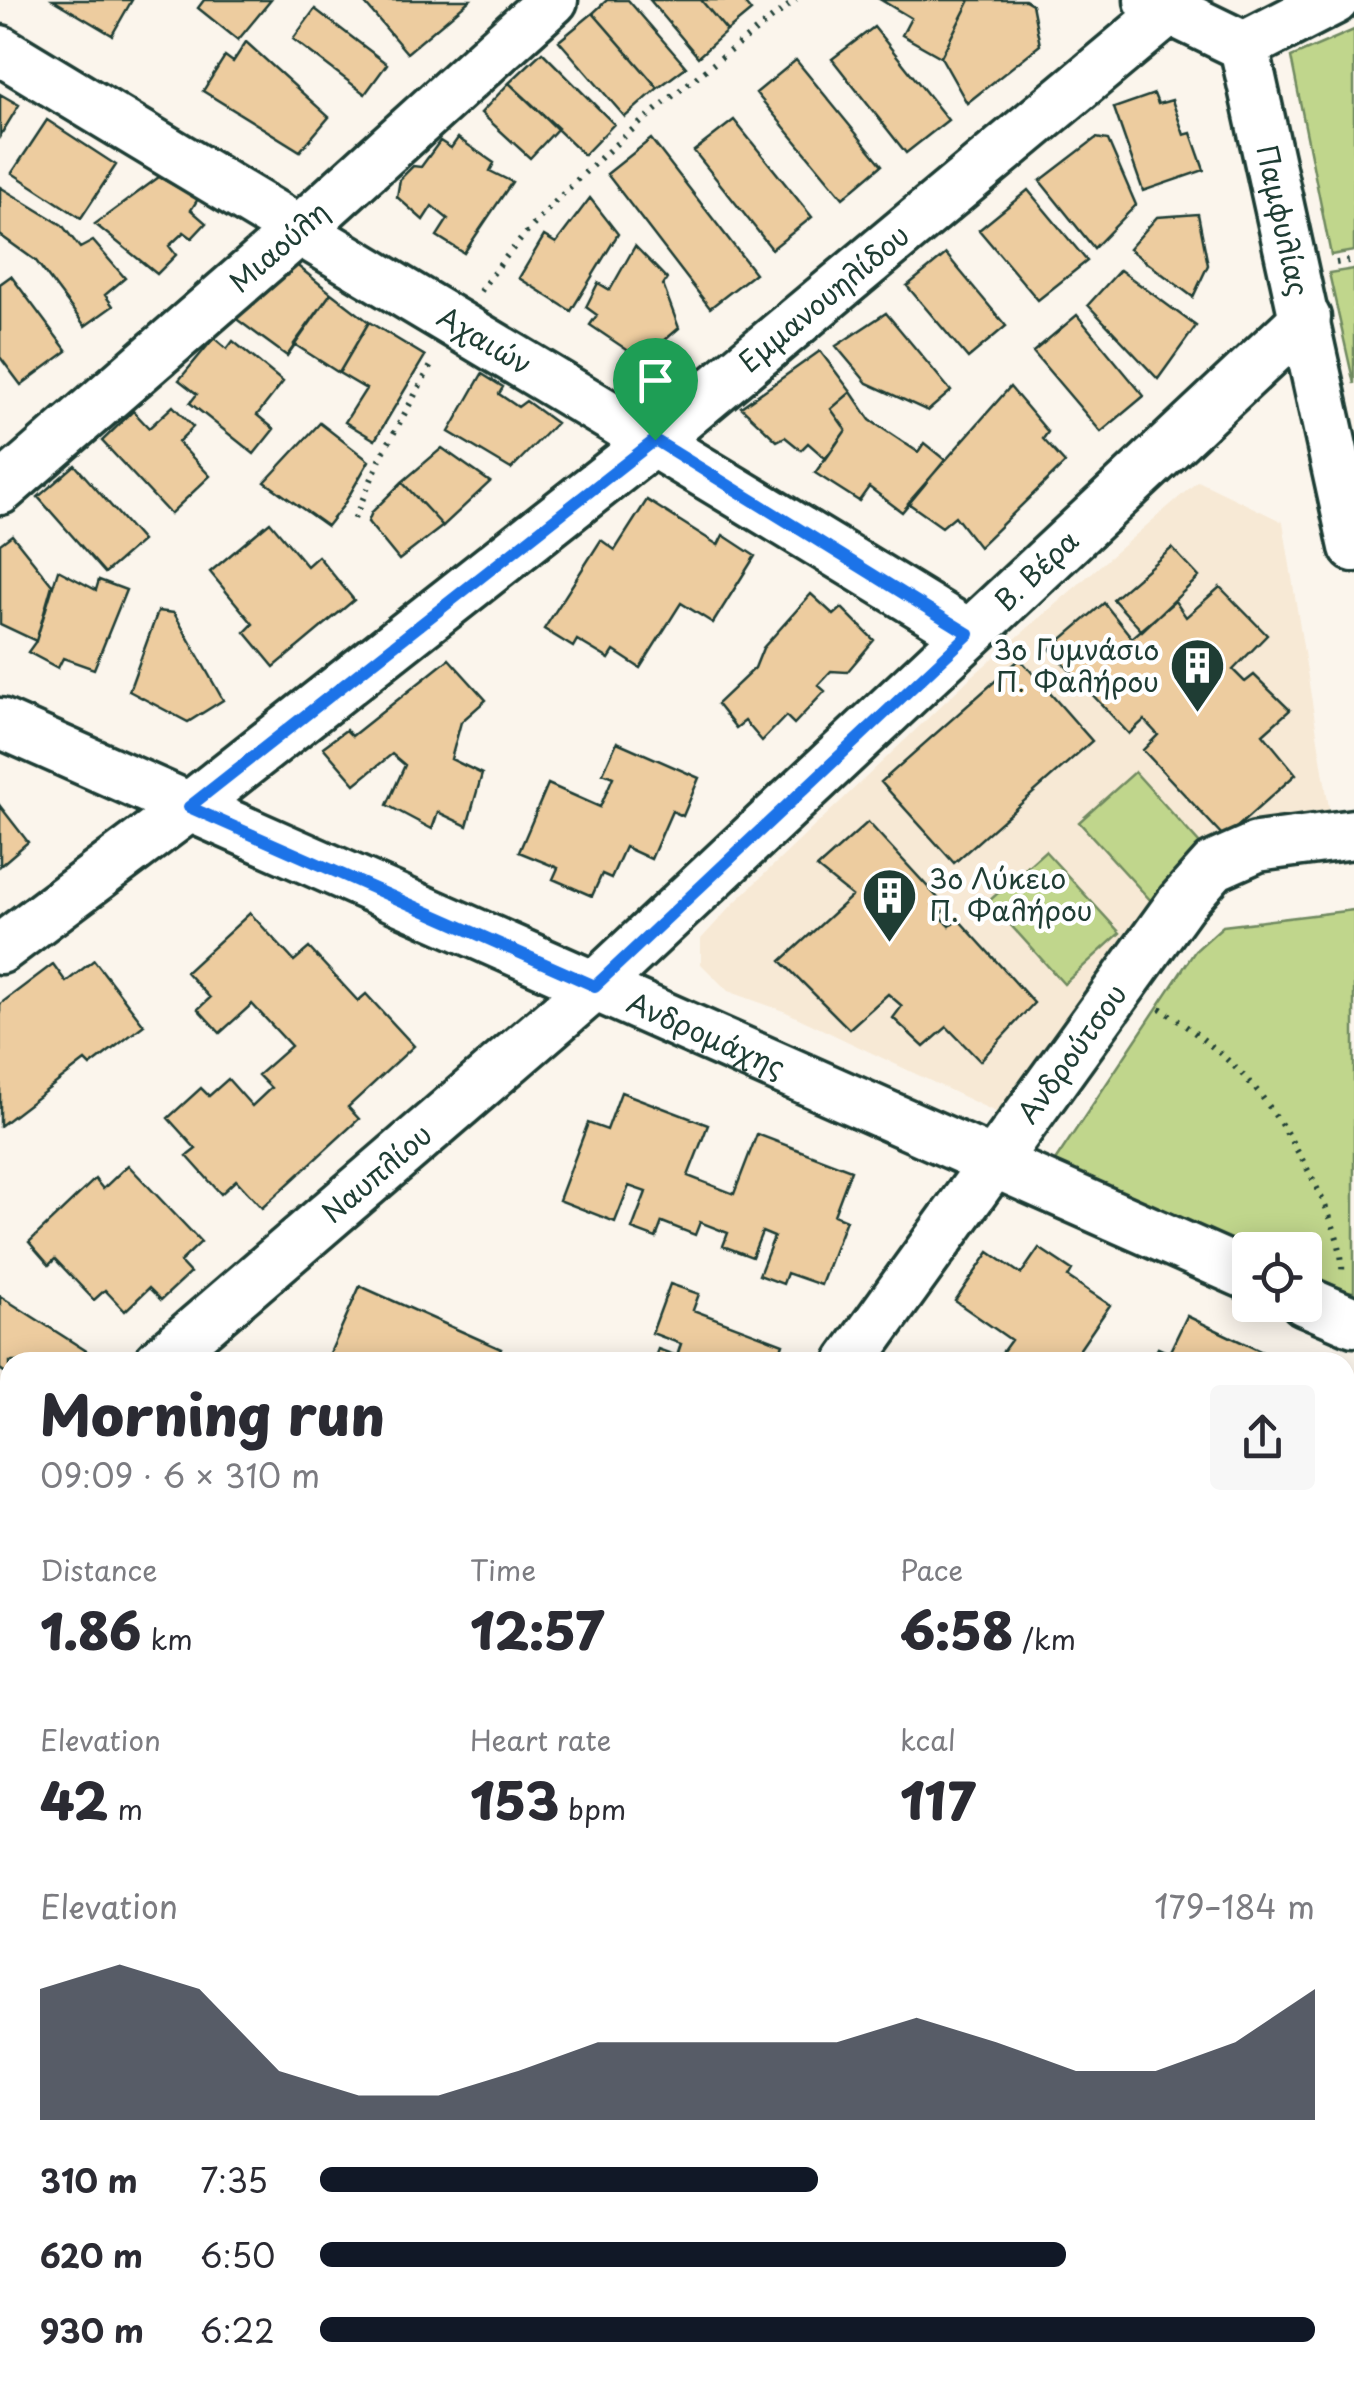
<!DOCTYPE html>
<meta charset="utf-8">
<style>
body{margin:0;font-family:"Playpen Sans",sans-serif;background:#f7f7f7;color:#2b2b33;height:100vh;display:flex;flex-direction:column;font-size:38px;white-space:nowrap}
*{box-sizing:border-box;margin:0}
p{font-size:32px;color:#7c7c81}
.icon{flex:none;width:55px;height:55px;fill:none;stroke:currentColor;stroke-width:2;stroke-linecap:round;stroke-linejoin:round}
.map{position:relative;flex:1;overflow:hidden}
.panel{position:absolute;left:0px;top:1352px;width:1355px;height:1038px;display:flex;flex-direction:column;background:#fff;border-radius:30px 30px 0 0;box-shadow:0 5px 25px #0003}
.panel>*{flex:none}
.fabs{position:absolute;left:1232px;top:1232px;display:grid;gap:20px}
.fabs a{display:grid;place-items:center;width:90px;height:90px;border-radius:10px;background:#fff;box-shadow:0 5px 25px #0003;font-size:50px}
.pin{position:absolute;display:grid;place-items:center;width:85px;height:85px;color:#fff;margin:-102px -42px;border-radius:50% 50% 50% 0;rotate:-45deg;box-shadow:0 0 10px #0007}
.pin .icon{rotate:45deg}
.round{display:grid;place-items:center;flex:none;width:105px;height:105px;border-radius:10px;background:#f7f7f7}
.headline{display:flex;align-items:center;justify-content:space-between;height:170px;padding:0 40px}
h1{font-size:55px;font-weight:800;line-height:75px}
.figures{display:grid;grid-template-columns:repeat(3,1fr);gap:15px;height:170px;padding:10px 40px}
.figures div{display:grid;align-content:center}
.figures b{font-size:50px;font-weight:800}
.figures small{font-size:28px;font-weight:400}
.figures p{font-size:28px}
.chart{height:280px;padding:20px 40px}
.chart p{display:flex;justify-content:space-between}
.chart svg{width:100%;height:180px;margin-top:10px;fill:#111827;opacity:.7}
ul{padding:0 40px;list-style:none;font-size:32px}
li{display:grid;grid-template-columns:160px 120px 1fr;align-items:center;height:75px}
li i{height:25px;border-radius:12px;background:#111827}
.map>svg:first-child{display:block}
</style>
<div class="map">
<svg width="1354" height="2389" viewBox="0 0 1354 2389">
<rect width="100%" height="100%" fill="#fbf5ec"/>
<filter id="ink" filterUnits="userSpaceOnUse"><feTurbulence type="fractalNoise" baseFrequency=".01" numOctaves="2"/><feDisplacementMap in="SourceGraphic" scale="20" xChannelSelector="R" yChannelSelector="G"/><feConvolveMatrix kernelMatrix="1 2 1 2 8 2 1 2 1" color-interpolation-filters="sRGB"/></filter>
<g filter="url(#ink)">
<path fill="#f7e9d5" d="M1198,481l85,41 52,323 -149,35 -180,237 -220,-105 -58,-21 -27,-27v-25l33,-36 235,-224z
M0,2263l10,4v113h102l-4,9h-108z"/>
<path fill="#c0d68c" stroke="#708a60" stroke-width="2.5" d="M1354,30v221l-23,4 -40,-198z
M1354,269v115l-25,-111z
M1135,772l73,81 -55,50 -74,-81z
M1045,851l75,82 -56,51 -75,-83z
M1354,910v382l-20,-2 -29,-13v-27l-55,2 -197,-88 142,-213 28,-25z
M1354,1491v209l-9,-2v-195z"/>
<path fill="#edcc9f" stroke="#1f3d34" stroke-width="2.5" d="M53,0h79l-20,35z
M204,0h67l-33,40 -40,-32z
M362,0h108l-63,53z
M607,0h21l58,67 -28,21 -65,-75z
M650,0h51l26,31 -29,26z
M701,0h41l9,11 -24,20z
M881,0h89l-29,57 -39,-22 9,-17z
M970,0h55l7,4 8,41 -73,58 -26,-46z
M315,9l72,55 -22,30 -72,-55z
M593,13l65,75 -33,29 -66,-76z
M874,27l74,93 -42,33 -74,-94z
M246,42l83,75 -29,34 -97,-60 22,-35 8,6z
M542,52l72,72 -30,31 -75,-72z
M796,60l86,105 -39,33 -87,-105z
M509,83l49,45 -28,30 -49,-45z
M0,94l19,11 -19,31z
M1154,94l4,10 14,-4 12,35 7,-2 13,37 -61,21 -29,-83z
M47,120l69,45 -35,53 -69,-45z
M734,120l78,97 -40,32 -78,-98z
M458,138l36,25 -4,8 22,11 -48,71 -27,-17 11,-17 -16,-13 -9,14 -26,-23 3,-18 13,-13 8,1 19,-26 11,7z
M1096,138l12,2 28,65 -42,43 -54,-67z
M651,139l104,134 -45,35 -103,-134z
M159,177l39,22 -7,11 15,13 -14,15 -8,-6 -15,14 7,9 -19,19 -62,-50z
M0,187l62,38 18,23 13,-7 32,37 -20,17 8,11 -28,20 -49,-65 -36,-26z
M1028,190l59,71 -49,39 -59,-70z
M590,198l28,36 -47,77 -52,-33 25,-42 12,7z
M1198,214l10,51 -15,32 -64,-48 28,-32z
M635,246l32,33 -4,6 16,43 -37,32 -52,-35 7,-10 -11,-8 12,-24 12,7z
M946,254l60,72 -38,32 -61,-72z
M294,263l37,30 -44,63 -52,-38z
M1120,270l76,56 -38,53 -70,-74z
M11,276l56,75 -46,34 -21,-28v-73z
M331,293l38,29 -30,51 -45,-29z
M886,313l65,78 -23,20 -61,-28 -31,-37z
M1077,315l67,81 -43,36 -68,-80z
M369,322l56,34 -50,84 -30,-18 21,-33 -27,-16z
M214,338l13,11 6,-8 50,41 -26,33 17,14 -20,25 -64,-51 7,-9 -18,-14z
M820,351l31,41 -20,17 15,21 -20,29 -18,-16 -7,7 -16,-13 -8,4 -36,-34z
M482,374l21,13 -4,7 19,13 8,-6 30,22 -45,46 -62,-37z
M1010,387l38,45 -5,7 22,24 -86,84 -24,-31 -13,11 -34,-24z
M851,392l19,28 48,32 6,-9 21,17 -43,52 -33,-25 -10,14 -44,-28 31,-43 -15,-21z
M173,406l20,21 -15,15 32,34 -40,38 -68,-73 31,-30 16,17z
M320,423l49,38 -26,45 -16,20 -62,-44z
M442,448l48,34 -47,44 -41,-44z
M75,465l67,76 -37,32 -67,-76z
M402,482l41,44 -44,34 -31,-38 4,-10z
M647,500l71,45 5,-10 32,21 -42,67 -32,-20 -41,65 -26,-17 -5,8 -32,-19 -4,7 -29,-18 57,-89 14,10z
M270,522l37,44 11,-10 36,44 -80,67 -29,-35 8,-8 -43,-52z
M12,535l40,50 -16,56 -36,-17v-80z
M1172,548l27,29 -57,54 -29,-32z
M58,570l38,20 3,-10 27,10 -32,79 -31,-11 -5,10 -30,-16 8,-11z
M1220,587l47,48 -34,35 12,12 9,-7 36,35 -27,24 33,40 -71,64 -82,-88 15,-15 -14,-15 -15,14 -79,-85 54,-46 28,35 43,-37 11,16z
M811,594l23,21 8,-7 32,32 -27,32 -16,-1 -13,14 7,6 -31,33 -8,-8 -24,25 -17,-20 -9,7 -19,-24 38,-36 8,-20z
M158,611l16,2 49,87 -35,22 -59,-31z
M449,659l37,41 -25,22 -10,37 31,15 -15,52 -29,-14 -6,17 -45,-24 18,-40 -13,-11 -37,30 -32,-37 23,-17 6,6z
M1020,659l72,82 -138,122 -73,-81z
M617,742l82,36 -16,38 -11,-5 -21,48 -26,-12 -14,31 -9,-4 -10,22 -39,-17 5,-11 -39,-16 29,-68 52,23 13,-30 -10,-4z
M0,806l28,36 -28,24z
M868,822l79,86 -8,7 11,11 8,-7 76,84 -54,58 -33,-34 -23,20 -31,-29 9,-12 -14,-12 -39,35 -68,-68 71,-65 -35,-28z
M250,913l44,48 15,-13 49,53 8,-7 48,52 -66,61 11,12 -97,89 -26,-28 -15,14 -34,-38 9,-7 -28,-31 33,-30 8,8 19,-17 24,27 19,-18 -13,-13 33,-29 -39,-42 -32,29 -22,-24 12,-11 -24,-26z
M94,960l50,65 -54,41 -5,-5 -85,65v-122l53,-40 13,18z
M621,1092l87,33 -20,51 46,18 23,-60 94,36 -17,45 12,5 -25,65 -34,-12 -4,11 -24,-9 15,-38 -12,-5 -10,25 -29,-11 5,-13 -28,-11 -5,13 -33,-13 -6,16 -24,-9 14,-37 -17,-6 -14,36 -56,-22 29,-77 19,7z
M128,1165l73,77 -21,20 10,11 -29,27 -12,-12 -24,23 -20,-21 -11,10 -39,-41 -6,6 -20,-23 66,-63 8,10z
M1039,1248l33,22 -4,7 42,28 -39,57h-76l16,-22 -56,-39 34,-49 32,22z
M670,1284l29,10 -6,16 90,34 -6,18h-124l5,-13 19,7 4,-12 -29,-11z
M360,1286l141,63 -6,13h-169z
M0,1296l96,61 -5,5h-81v14l-10,-7z
M1187,1316l96,46h-132l7,-14 11,5z
M0,1668l10,2v68l-6,-2 -3,7z
M0,1925l10,4v53l-10,25z
M1345,1970l9,2v84l-9,-2z
M0,2130l10,4v48l-10,23z
M0,2277l10,4v55l-10,-3z
M1345,2321l9,10v58h-82l-8,-9h81z
M36,2380h64l-3,9h-64z
M153,2380h83l-4,9h-83z
M487,2380h47l8,3 2,6h-62z
M651,2380h97l28,9h-130z
M1176,2380h24l6,9h-42z"/>
<g fill="none" stroke-linecap="round" stroke-linejoin="round">
<defs>
<g id="minor">
<path d="M1149,0l95,46"/>
<path id="s1" d="M1334,0l-90,46 110,501"/>
<path id="s2" d="M0,50c322,196 648,386 969,584"/>
<path id="s3" d="M0,490l298,-259 255,-231"/>
<path id="s4" d="M0,723l1250,553"/>
<path id="s5" d="M0,949l189,-142 466,-367 515,-430"/>
<path d="M1305,1301l49,21"/>
<path id="s6" d="M159,1362l436,-376 711,-668"/>
<path id="s7" d="M850,1362l331,-459 33,-37 43,-19 97,-13"/>
<path d="M1345,1463l9,-12"/>
<path d="M0,1521l10,-10"/>
<path d="M0,1600l10,5"/>
<path d="M1345,1716l9,2"/>
<path d="M0,2061l10,4"/>
<path d="M1345,2179l9,-7"/>
<path d="M578,2380l5,9"/>
<path d="M915,2380l34,9"/>
<path d="M428,2389l5,-9"/>
<path d="M1081,2389l11,-9"/>
</g>
</defs>
<use href="#minor" stroke="#1f3d34" stroke-width="55"/>
<path stroke="#1f3d34" stroke-width="6" stroke-dasharray="2.5 8" stroke-linecap="butt" d="M1336,263l18,-3
M480,291c85,-118 202,-203 316,-291
M354,519l29,-66 51,-93
M1160,1008c34,23 67,48 94,79 31,36 92,140 88,186"/>
<use href="#minor" stroke="#fff" stroke-width="48"/>
</g>
</g>
<g fill="none" stroke-linecap="round" stroke-linejoin="round" filter="url(#ink)">
<defs>
<path id="route" d="M655,440l314,194 -374,352 -406,-179z"/>
</defs>
<use href="#route" stroke="#fff" stroke-width="20"/>
<use href="#route" stroke="#1a73e8" stroke-width="12"/>
</g>
<defs>
<symbol id="building-pin" viewBox="-11 -11 22 30"><path d="M0 17L-7.5 6A9.5 9.5 0 1 1 7.5 6Z" fill="#1f3d34" stroke="#fff"/><path d="M-4-6H4V6H1V3H-1V6H-4ZM-2.5-4.3h1.7v1.8h-1.7ZM.8-4.3h1.7v1.8H.8ZM-2.5-1h1.7V.8h-1.7ZM.8-1h1.7V.8H.8Z" fill="#fff"/></symbol>
</defs>
<g fill-rule="evenodd">
<use href="#building-pin" x="1166" y="634" width="63" height="86"/>
<use href="#building-pin" x="858" y="864" width="63" height="86"/>
</g>
<g text-anchor="middle" stroke-width="9" stroke-linejoin="round" paint-order="stroke">
<g font-size="28" fill="#1f3d34" stroke="#fff">
<text dy="10" stroke="none"><textPath href="#s1" startOffset="280">Παμφυλίας</textPath></text>
<text dy="10" stroke="none"><textPath href="#s3" startOffset="370">Μιαούλη</textPath></text>
<text dy="10" stroke="none"><textPath href="#s5" startOffset="1050">Εμμανουηλίδου</textPath></text>
<text dy="10" stroke="none"><textPath href="#s2" startOffset="565">Αχαιών</textPath></text>
<text dy="10" stroke="none"><textPath href="#s6" startOffset="1182">Β. Βέρα</textPath></text>
<text dy="10" stroke="none"><textPath href="#s4" startOffset="772">Ανδρομάχης</textPath></text>
<text dy="10" stroke="none"><textPath href="#s7" startOffset="380">Ανδρούτσου</textPath></text>
<text dy="10" stroke="none"><textPath href="#s6" startOffset="288">Ναυπλίου</textPath></text>
</g>
<g font-size="28" fill="#1f3d34" stroke="#fff" text-anchor="end">
<text x="1159" y="660">3ο Γυμνάσιο<tspan x="1159" dy="32">Π. Φαλήρου</tspan></text>
<text x="929" y="889" text-anchor="start">3ο Λύκειο<tspan x="929" dy="32">Π. Φαλήρου</tspan></text>
</g>
</g>
</svg>
<div class="fabs">
<a><svg class="icon" aria-label="locate" viewBox="0 0 24 24"><circle cx="12" cy="12" r="6"/><path d="M12 2v4M12 18v4M2 12h4M18 12h4"/></svg></a>
</div>
<div class="pin" style="left:655px;top:440px;background:#1e9e55"><svg class="icon" aria-label="arrive" viewBox="0 0 24 24"><path d="M6 21V4h12l-3 4 3 4H6"/></svg></div>
<section class="panel">
<div class="headline"><div><h1>Morning run</h1><p>09:09 · 6 × 310 m</p></div><a class="round"><svg class="icon" aria-label="share" viewBox="0 0 24 24"><path d="M12 15V3M7 8l5-5 5 5M5 13v7h14v-7"/></svg></a></div>
<div class="figures">
<div><p>Distance</p><b>1.86<small> km</small></b></div>
<div><p>Time</p><b>12:57</b></div>
<div><p>Pace</p><b>6:58<small> /km</small></b></div>
</div>
<div class="figures">
<div><p>Elevation</p><b>42<small> m</small></b></div>
<div><p>Heart rate</p><b>153<small> bpm</small></b></div>
<div><p>kcal</p><b>117</b></div>
</div>
<div class="chart"><p><span>Elevation</span>179–184 m</p>
<svg viewBox="0 0 160 44" preserveAspectRatio="none"><path d="M0 44V12L10 6L20 12L30 32L40 38L50 38L60 32L70 25L80 25L90 25L100 25L110 19L120 25L130 32L140 32L150 25L160 12V44z"/></svg>
</div>
<ul>
<li><b>310 m</b>7:35<i style="width:50%"></i></li>
<li><b>620 m</b>6:50<i style="width:75%"></i></li>
<li><b>930 m</b>6:22<i style="width:100%"></i></li>
</ul>
</section>
</div>
